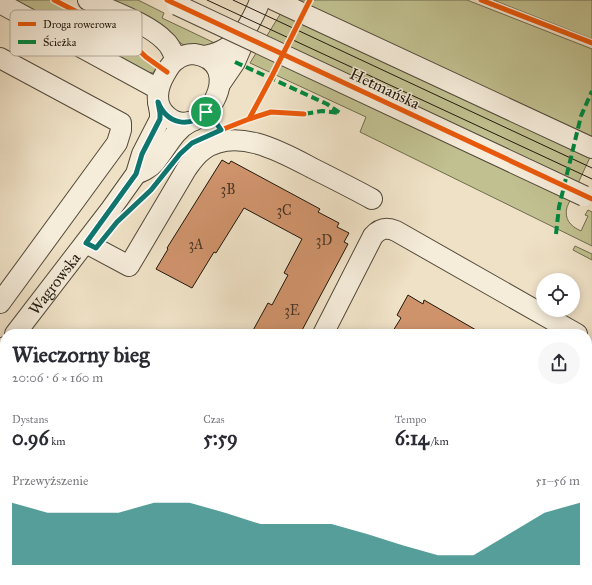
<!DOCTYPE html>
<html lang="pl">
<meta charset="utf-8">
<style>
body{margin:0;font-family:"IM FELL Great Primer",serif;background:#f7f7f7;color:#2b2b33;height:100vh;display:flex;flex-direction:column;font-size:15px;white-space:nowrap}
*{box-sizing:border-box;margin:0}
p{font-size:13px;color:#7c7c81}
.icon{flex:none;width:22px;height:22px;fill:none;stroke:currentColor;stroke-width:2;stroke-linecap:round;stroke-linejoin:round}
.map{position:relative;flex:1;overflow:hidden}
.panel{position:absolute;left:0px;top:329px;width:592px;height:256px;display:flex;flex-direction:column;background:#fff;border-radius:16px 16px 0 0;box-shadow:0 2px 10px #0003}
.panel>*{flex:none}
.tools{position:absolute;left:536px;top:273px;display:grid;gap:8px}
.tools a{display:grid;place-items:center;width:44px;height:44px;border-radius:50%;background:#fff;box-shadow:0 2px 10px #0003;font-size:20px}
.pin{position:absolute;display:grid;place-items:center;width:34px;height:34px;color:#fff;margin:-17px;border:2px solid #fff;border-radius:50%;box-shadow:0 1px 4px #0007}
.round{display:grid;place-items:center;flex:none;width:42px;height:42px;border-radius:21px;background:#f7f7f7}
.head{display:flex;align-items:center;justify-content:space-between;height:68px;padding:0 12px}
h1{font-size:22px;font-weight:700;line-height:30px}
.figures{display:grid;grid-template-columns:repeat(3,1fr);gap:6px;height:68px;padding:4px 12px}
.figures div{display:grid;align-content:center}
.figures b{font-size:20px;font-weight:700}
.figures small{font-size:11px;font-weight:400}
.figures p{font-size:11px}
.chart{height:112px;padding:8px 12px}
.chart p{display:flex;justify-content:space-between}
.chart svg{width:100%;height:72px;margin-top:4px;fill:#0f766e;opacity:.7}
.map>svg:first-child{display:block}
</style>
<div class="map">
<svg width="592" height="585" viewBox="0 0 592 585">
<rect width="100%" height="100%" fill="#efe1c6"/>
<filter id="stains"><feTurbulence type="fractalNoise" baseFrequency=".005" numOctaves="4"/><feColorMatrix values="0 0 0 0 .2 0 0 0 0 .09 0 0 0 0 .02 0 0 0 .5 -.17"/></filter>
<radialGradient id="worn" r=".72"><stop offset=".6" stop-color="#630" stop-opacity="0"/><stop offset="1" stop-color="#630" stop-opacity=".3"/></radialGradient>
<path fill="#c1c090" stroke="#706c4e" d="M8,0h49l57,33 45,30 -6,10 -8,-1z
M103,0h35l26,13 -2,5 59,28 -32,3 -15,-11z
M289,0h178l125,49v104l-25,54c-3,12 3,19 14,24l7,-15 -3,-1 3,-5 4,2v34l-232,-114 6,-15 -116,-54z
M493,0h99v39z
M575,246l17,8v6l-19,-10z
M5,378v202h165l-2,5h-168v-200z
M592,445v140h-175l3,-5h167v-128z"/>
<path fill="#cf936c" stroke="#1f170b" d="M222,160l7,4 2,-3 89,48 -2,3 21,11 -2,4 12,6 -5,9 4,2 -48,90h-49l17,-31 4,2 16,-30 -4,-2 18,-34 -58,-31 -28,45 -2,-1 -22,36 -36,-19 12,-20 -1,-1z
M408,295l15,9 1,-4 59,34h-92l10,-16 -4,-3z"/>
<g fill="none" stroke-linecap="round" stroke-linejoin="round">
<defs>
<g id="minor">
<path d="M88,0c23,11 60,23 77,41 6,5 8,12 11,19"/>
<path d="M274,0l318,148"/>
<path d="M0,3l158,86"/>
<path d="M194,54c56,8 8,93 -27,62 -14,-12 -10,-28 -2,-42 3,-5 6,-11 11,-14 5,-4 12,-6 18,-6z"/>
<path d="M203,56c13,-1 27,-9 36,-17 6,-6 19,-31 21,-39"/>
<path d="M0,58l121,65v7l-4,13 -117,160"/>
<path d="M220,84l15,-22 6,-14 -1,-10"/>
<path d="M136,174c7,-3 14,-6 19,-12 11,-13 19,-32 35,-40"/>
<path d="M86,243l43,23 58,-98c5,-7 9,-13 16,-18 33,-24 79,2 109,18 20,10 40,20 60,31"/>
<path id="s1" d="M15,334l96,-125 25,-35 6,-20 18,-35v-6l-2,-11"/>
<path d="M323,334l50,-98c7,-8 14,-9 23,-5l181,103"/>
<path d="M0,353l5,-6"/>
<path d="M193,585l3,-5"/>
</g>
</defs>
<use href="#minor" stroke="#534a3a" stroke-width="22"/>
<use href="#minor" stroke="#f5ecda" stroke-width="20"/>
<path stroke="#1f170b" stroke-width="1" d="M207,0l385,179
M233,0l359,168"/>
<defs>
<path id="minor-bridge" d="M177,5l407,191"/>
</defs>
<use href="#minor-bridge" stroke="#534a3a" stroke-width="22" stroke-linecap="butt"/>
<use href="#minor-bridge" stroke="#f5ecda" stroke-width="20"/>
<path stroke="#00873e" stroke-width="4" stroke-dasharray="8 4" stroke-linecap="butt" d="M235,62l92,42 13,9 -18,-2 -18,3
M556,234l3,-27 22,-91 11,-25"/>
<defs>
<path id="cycleway" d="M54,0l70,36 22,21 21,15
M167,0l425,199
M481,0l111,43
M249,119l22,-41 39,-78
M221,130l28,-11 22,-7 33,2
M96,248l21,-26 34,-32 29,-36 6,-6 14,-9 21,-9 -8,-12 -7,-6"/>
</defs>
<use href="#cycleway" stroke="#f5ecda" stroke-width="8"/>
<use href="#cycleway" stroke="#e8590c" stroke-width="5"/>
</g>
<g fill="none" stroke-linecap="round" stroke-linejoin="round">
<defs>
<path id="route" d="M158,102c9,22 31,27 48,10l7,6 8,12 -29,13 -12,11 -29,36 -34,32 -21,26 -10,-5 50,-69 6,-20 18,-35v-6z"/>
</defs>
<use href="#route" stroke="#fff" stroke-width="8"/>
<use href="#route" stroke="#0f766e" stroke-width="5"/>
</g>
<g text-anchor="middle" stroke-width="3" stroke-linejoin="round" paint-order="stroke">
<g font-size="14" fill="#4b3623">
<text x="228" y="194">3B</text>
<text x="284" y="215">3C</text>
<text x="324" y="245">3D</text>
<text x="196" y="249">3A</text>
<text x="292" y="315">3E</text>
</g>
<g font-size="16" fill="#1f170b" stroke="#f5ecda">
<text transform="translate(385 88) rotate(25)" y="6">Hetmańska</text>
<text dy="6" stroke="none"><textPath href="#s1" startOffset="64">Wagrowska</textPath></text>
</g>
</g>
<rect x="10" y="10" width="132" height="46" rx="6" fill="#f5ecda" stroke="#b5ac9c" stroke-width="1"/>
<rect x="18" y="22" width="18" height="4" fill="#e8590c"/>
<rect x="18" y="40" width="18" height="4" fill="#00873e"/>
<g font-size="11" fill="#1f170b">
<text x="43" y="28">Droga rowerowa</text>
<text x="43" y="46">Ścieżka</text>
</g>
<rect width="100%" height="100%" filter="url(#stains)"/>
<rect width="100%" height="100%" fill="url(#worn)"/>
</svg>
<div class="tools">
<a><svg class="icon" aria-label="locate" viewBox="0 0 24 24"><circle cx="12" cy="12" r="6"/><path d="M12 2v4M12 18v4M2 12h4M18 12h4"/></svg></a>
</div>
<div class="pin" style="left:206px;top:112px;background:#1e9e55"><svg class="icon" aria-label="arrive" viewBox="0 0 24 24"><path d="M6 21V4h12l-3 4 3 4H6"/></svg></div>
<section class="panel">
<div class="head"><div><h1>Wieczorny bieg</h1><p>20:06 · 6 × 160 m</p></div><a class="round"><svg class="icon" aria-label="share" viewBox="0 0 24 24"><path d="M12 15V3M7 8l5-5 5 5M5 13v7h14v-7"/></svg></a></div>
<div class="figures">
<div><p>Dystans</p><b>0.96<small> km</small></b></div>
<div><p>Czas</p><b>5:59</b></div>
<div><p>Tempo</p><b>6:14<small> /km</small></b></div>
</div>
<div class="chart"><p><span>Przewyższenie</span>51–56 m</p>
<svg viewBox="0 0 160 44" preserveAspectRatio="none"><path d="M0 44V6L10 12L20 12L30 12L40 6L50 6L60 12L70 19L80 19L90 19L100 25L110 32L120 38L130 38L140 25L150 12L160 6V44z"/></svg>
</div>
</section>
</div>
